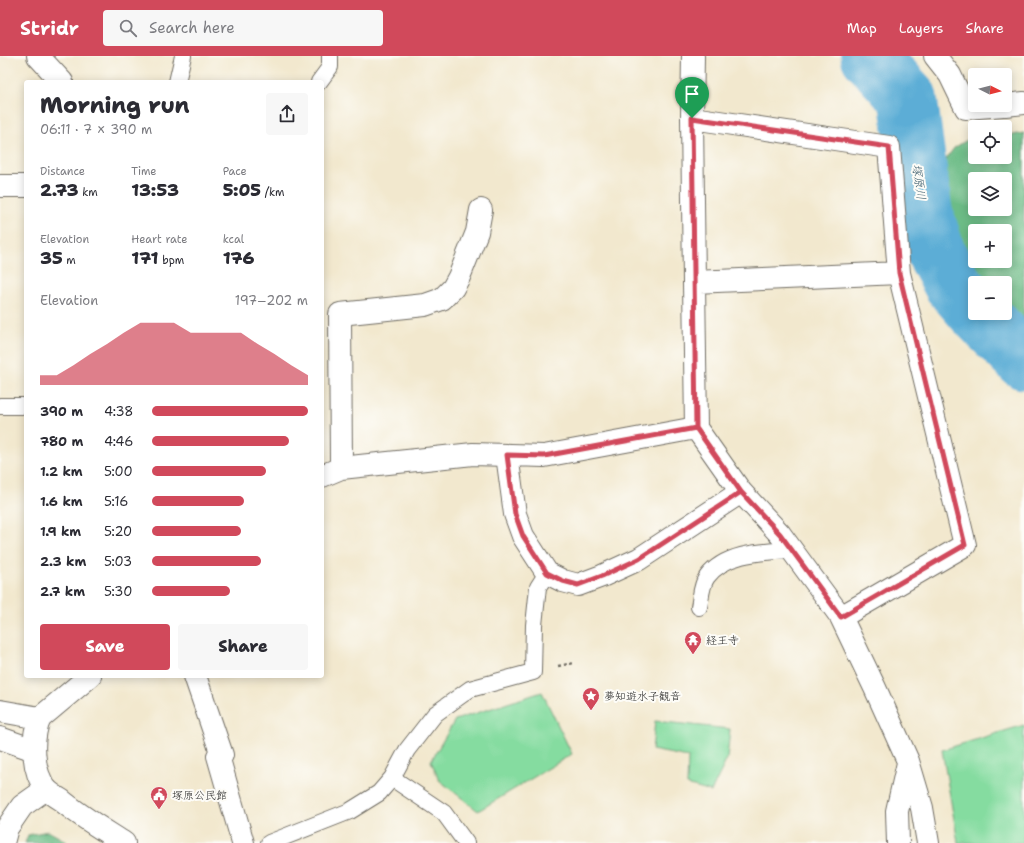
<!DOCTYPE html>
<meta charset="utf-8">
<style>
body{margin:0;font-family:"Shantell Sans","Klee One",sans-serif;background:#f7f7f7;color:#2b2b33;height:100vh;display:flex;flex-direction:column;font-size:15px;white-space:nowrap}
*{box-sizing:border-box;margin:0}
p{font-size:13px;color:#7c7c81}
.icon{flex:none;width:22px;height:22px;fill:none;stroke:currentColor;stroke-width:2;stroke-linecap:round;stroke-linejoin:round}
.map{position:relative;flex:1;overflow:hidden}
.sheet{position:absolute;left:24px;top:24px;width:300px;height:598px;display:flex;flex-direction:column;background:#fff;border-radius:4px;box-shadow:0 2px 10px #0003}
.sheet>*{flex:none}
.needle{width:26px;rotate:96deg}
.fabs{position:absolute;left:968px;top:12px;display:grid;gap:8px}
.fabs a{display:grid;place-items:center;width:44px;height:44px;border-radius:4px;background:#fff;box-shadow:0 2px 10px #0003;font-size:20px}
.pin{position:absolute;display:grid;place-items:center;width:34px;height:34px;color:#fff;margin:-41px -17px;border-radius:50% 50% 50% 0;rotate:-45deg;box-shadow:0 0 4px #0007}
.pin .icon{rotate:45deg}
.round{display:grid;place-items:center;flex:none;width:42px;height:42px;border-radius:4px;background:#f7f7f7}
.overview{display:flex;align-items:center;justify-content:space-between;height:68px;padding:0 16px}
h1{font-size:22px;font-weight:800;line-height:30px}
.metrics{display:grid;grid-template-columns:repeat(3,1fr);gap:6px;height:68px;padding:4px 16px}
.metrics div{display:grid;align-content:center}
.metrics b{font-size:17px;font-weight:800}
.metrics small{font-size:11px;font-weight:400}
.metrics p{font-size:11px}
.chart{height:112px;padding:8px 16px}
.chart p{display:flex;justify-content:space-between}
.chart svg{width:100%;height:72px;margin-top:4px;fill:#d1495b;opacity:.7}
.primary-button{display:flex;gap:8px;margin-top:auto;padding:8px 16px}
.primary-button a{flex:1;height:46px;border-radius:4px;background:#d1495b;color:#fff;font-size:16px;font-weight:800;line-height:46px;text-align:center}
.primary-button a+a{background:#f7f7f7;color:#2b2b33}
ul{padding:0 16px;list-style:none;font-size:13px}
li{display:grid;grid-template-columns:64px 48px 1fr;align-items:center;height:30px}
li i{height:10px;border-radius:5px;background:#d1495b}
header{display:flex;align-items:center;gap:24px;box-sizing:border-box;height:56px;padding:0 20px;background:#d1495b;color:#fff}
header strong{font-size:19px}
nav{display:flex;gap:22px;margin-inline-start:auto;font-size:14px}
.search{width:280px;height:36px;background:#f7f7f7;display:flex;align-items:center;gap:10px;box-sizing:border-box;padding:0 14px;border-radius:4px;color:#7c7c81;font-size:15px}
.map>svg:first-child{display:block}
</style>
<header>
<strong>Stridr</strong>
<div class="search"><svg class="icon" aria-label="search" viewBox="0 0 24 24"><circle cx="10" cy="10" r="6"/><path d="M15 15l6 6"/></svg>Search here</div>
<nav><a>Map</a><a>Layers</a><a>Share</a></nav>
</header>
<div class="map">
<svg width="1024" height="787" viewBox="0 0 1024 787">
<rect width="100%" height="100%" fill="#fdfcf7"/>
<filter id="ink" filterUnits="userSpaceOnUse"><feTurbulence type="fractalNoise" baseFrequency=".025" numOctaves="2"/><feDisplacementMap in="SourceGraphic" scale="8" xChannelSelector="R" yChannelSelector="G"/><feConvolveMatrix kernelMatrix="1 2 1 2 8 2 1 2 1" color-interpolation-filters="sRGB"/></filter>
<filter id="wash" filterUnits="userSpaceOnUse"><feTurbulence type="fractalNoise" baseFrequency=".012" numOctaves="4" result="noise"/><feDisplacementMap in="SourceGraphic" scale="16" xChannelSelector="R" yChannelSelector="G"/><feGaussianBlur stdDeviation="0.9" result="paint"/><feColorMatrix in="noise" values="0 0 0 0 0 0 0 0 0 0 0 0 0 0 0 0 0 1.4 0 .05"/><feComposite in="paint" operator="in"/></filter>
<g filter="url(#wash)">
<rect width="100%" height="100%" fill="#f2e8ce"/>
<path fill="#85dca0" stroke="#588466" d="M542,636l30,62 -94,57 -39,-31 -8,-19 24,-41z
M655,665l75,8 -3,30 -16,33 -24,-7 1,-28 -36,-7z
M1024,669v118h-66l-16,-93z"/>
<path fill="#6cbc86" stroke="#4c7458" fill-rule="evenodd" d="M1024,77v214l-21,-20 -12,-14h14v-30h-30v10l-21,-31 -12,-34 -4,-26 8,-43 8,-11 13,-8h8v17h30v-21zM975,123h30v30h-30zM975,175h30v30h-30z
M48,775l18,10v2h-41l3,-8z"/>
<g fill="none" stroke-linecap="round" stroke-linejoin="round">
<path stroke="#5cadd6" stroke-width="59" d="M870,0l38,42 15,113 13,42 16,30 23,27
M978,257l46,47"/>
</g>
</g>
<g filter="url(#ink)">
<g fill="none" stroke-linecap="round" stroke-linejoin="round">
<defs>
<path id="lane" d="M177,26l6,-26
M319,26l11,-15v-11
M0,350h26
M699,551c2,-9 2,-22 8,-30 19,-25 56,-25 85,-27
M392,722l15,-28 28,-36 35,-25 63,-17 1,-47 4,-38 9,-14
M269,787l81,-32 29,-18 13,-15 52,35 22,30"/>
<path id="street" d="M935,0l15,19 16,33 37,-3
M1005,49l19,-2
M692,62l1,-62
M0,130h26
M694,226l-2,-164 197,29 10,126 -205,9 2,146
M507,399l8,59 8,22 24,37 16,8 15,4 24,-9 37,-17 102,-67
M341,412l-1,-154 85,-9 17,-6 11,-11 6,-11 18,-45 4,-22
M322,420l19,-8 132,-14 71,2 152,-28 45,64 39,42 61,83 34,71 33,73 14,47 6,35
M841,561l124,-72 -66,-272
M195,620l27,79 -4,1 25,87
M0,655l40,7
M0,682l34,12
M3,787l4,-15 15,-22 24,-17
M898,787l-1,-32 11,-48"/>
<path id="secondary" d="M38,0l24,26
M90,620l-50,42c-9,20 -8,53 6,71 4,4 10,8 15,11 19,16 41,29 63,43"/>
</defs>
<use href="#lane" stroke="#716d64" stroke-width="18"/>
<use href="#street" stroke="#716d64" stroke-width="24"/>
<use href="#secondary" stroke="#716d64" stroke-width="24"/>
<path stroke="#716d64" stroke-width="2.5" stroke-dasharray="3 3" stroke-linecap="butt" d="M558,610l16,-3"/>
<use href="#lane" stroke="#fff" stroke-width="16"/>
<use href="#street" stroke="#fff" stroke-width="22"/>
<use href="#secondary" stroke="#fff" stroke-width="22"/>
</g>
</g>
<g fill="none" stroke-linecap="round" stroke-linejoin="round" filter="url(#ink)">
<defs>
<path id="route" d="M692,62l4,310 45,64 -102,67 -37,17 -24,9 -15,-4 -16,-8 -24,-37 -8,-22 -8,-59 37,1 152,-28 45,64 39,42 61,83 124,-72 -66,-272 -10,-126 -197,-29"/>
</defs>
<use href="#route" stroke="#fff" stroke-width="8"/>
<use href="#route" stroke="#d1495b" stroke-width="5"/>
</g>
<defs>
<symbol id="temple-pin" viewBox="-11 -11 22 30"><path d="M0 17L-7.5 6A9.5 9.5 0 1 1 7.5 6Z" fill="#d1495b" stroke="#fdfcf7"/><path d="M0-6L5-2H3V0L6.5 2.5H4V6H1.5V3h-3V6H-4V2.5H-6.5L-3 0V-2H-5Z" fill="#fff"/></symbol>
<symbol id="sight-pin" viewBox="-11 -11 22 30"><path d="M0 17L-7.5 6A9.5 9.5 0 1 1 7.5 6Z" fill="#d1495b" stroke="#fdfcf7"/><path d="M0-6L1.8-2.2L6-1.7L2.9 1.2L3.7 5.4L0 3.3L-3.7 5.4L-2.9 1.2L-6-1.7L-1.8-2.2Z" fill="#fff"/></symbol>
<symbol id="civic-pin" viewBox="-11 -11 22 30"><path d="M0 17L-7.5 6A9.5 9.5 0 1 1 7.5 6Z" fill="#d1495b" stroke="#fdfcf7"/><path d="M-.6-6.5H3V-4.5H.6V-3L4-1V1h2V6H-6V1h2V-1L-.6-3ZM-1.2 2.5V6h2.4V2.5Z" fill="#fff"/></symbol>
</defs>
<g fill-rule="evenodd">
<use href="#temple-pin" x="683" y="574" width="20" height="27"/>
<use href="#sight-pin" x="581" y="630" width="20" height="27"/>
<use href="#civic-pin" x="149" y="729" width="20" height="27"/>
</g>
<g text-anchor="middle" stroke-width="4" stroke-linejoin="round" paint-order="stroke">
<g font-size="11" fill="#2b2b2b" stroke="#fdfcf7" text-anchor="start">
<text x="706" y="588">経王寺</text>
<text x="604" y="644">夢知遊水子観音</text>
<text x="172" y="743">塚原公民館</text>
</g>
<g font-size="12" font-style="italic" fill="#3f5f6f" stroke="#fdfcf7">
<text transform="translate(919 126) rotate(82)" y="4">塚原川</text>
</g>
</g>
</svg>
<div class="fabs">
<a><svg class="needle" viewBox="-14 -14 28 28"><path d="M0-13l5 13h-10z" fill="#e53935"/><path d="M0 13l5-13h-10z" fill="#7c7c81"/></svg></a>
<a><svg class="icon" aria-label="locate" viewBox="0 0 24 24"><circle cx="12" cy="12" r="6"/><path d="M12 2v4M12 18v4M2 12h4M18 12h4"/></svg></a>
<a><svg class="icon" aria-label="layers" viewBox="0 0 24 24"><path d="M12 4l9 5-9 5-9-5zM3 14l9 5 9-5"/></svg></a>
<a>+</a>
<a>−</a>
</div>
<div class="pin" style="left:692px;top:62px;background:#1e9e55"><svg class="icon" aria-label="arrive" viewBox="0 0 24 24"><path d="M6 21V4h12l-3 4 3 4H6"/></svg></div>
<section class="sheet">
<div class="overview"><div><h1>Morning run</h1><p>06:11 · 7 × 390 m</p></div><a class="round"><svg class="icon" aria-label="share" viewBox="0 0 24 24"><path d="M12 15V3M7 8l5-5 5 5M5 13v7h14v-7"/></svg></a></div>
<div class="metrics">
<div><p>Distance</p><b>2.73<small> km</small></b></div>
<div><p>Time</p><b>13:53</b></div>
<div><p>Pace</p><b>5:05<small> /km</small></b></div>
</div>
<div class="metrics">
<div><p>Elevation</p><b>35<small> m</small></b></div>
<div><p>Heart rate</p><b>171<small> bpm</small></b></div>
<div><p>kcal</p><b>176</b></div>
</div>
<div class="chart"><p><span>Elevation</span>197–202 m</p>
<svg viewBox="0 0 160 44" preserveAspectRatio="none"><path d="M0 44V38L10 38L20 32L30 25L40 19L50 12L60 6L70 6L80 6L90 12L100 12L110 12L120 12L130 19L140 25L150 32L160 38V44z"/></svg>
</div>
<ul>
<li><b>390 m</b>4:38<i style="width:100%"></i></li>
<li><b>780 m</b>4:46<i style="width:88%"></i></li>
<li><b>1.2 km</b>5:00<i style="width:73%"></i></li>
<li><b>1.6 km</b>5:16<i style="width:59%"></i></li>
<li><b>1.9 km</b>5:20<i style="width:57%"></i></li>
<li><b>2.3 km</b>5:03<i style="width:70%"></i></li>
<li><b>2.7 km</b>5:30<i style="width:50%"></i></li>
</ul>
<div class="primary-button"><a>Save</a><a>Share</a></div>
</section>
</div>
